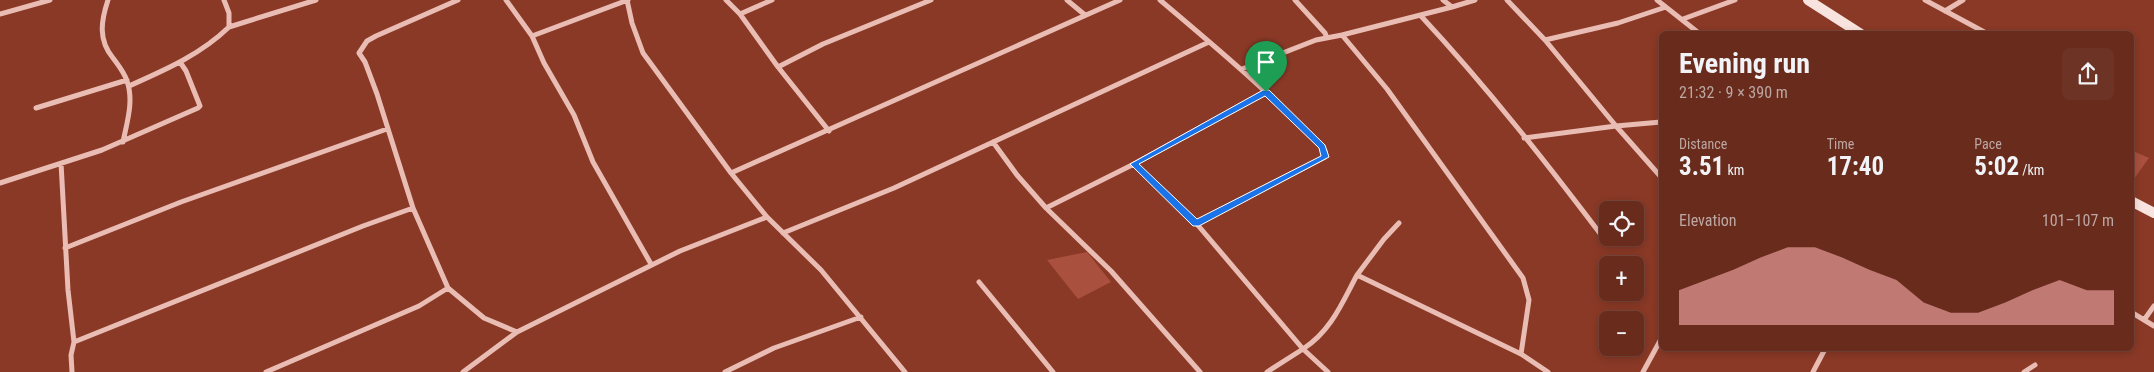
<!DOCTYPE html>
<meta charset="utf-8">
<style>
body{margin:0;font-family:"Roboto Condensed",sans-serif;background:#6d3325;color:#f1f3f6;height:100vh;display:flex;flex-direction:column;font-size:19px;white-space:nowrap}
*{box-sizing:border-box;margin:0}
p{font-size:16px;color:#bda7a3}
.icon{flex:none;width:28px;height:28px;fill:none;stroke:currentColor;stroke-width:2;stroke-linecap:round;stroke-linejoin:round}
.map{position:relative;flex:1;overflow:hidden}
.side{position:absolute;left:1659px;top:31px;width:475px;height:320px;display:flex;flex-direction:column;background:#682b1c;border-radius:8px;box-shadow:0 2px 8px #0003,0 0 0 1px #7b473b}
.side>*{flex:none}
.buttons{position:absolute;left:1599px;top:201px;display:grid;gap:10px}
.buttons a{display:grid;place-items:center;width:45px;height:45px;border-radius:8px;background:#682b1c;box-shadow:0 2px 8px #0003,0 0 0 1px #7b473b;font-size:25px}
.pin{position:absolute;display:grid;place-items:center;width:42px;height:42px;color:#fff;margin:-51px -21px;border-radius:50% 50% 50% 0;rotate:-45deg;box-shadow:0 0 5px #0007}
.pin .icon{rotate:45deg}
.round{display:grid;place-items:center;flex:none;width:52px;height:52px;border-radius:8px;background:#6d3325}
.head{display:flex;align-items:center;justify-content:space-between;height:85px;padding:0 20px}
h1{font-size:28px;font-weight:700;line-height:38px}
.metrics{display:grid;grid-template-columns:repeat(3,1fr);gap:8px;height:85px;padding:5px 20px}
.metrics div{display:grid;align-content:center}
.metrics b{font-size:25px;font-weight:700}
.metrics small{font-size:14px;font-weight:400}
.metrics p{font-size:14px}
.chart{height:140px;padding:10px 20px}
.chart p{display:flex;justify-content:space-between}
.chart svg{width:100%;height:90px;margin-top:5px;fill:#e69b98;opacity:.7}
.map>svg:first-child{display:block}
</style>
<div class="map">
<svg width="2154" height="372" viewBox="0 0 2154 372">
<rect width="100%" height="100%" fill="#8a3926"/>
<path fill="#a9503e" d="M2131,150l18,8 -18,25z
M1087,252l24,30 -33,17 -31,-39z"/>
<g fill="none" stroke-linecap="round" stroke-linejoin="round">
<path stroke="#eabdb4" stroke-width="5" d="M108,0c-7,21 -10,40 5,58 5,7 11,14 14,23 7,20 0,41 -4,61
M458,0l-82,36 -9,5 -8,12 6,9 12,32 36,114 35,80 36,30 33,14
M506,0l26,36 12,27 30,52 19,47 58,102
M627,0l5,23 11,30 88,120 36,44 54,53 84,102
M726,0l14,14 38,53 51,64
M1067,0l18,15
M1160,0c57,48 114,96 165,151v6l-129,66
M1295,0l30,33 2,5
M1443,0l9,7 -110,28 45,54 136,189 6,22 -8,54
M1507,0l38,40 71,86 -92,12
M1657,0l43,34
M1925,0l63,34
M1452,7l23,-7
M1945,11l18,-11
M0,14l50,-14
M740,14l32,-14
M1421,16c67,72 128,150 187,228
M1683,19l52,-19
M229,27l87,-27
M532,36l96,-36
M1545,40l73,-17 48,-16
M778,67l45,-23 108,-44
M1242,69l74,-29 26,-5
M129,86c36,-16 71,-31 100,-59v-14l-5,-13
M1266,92l-132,72 62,59 107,126 -36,23
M36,108l91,-28
M1616,126l45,51
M1616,126l45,-4
M993,142l24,33 29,33
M61,163l7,127 6,52 -3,13 1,17
M1134,164l-88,44 65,63 89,101
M731,173l389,-173
M0,183l102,-33 96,-42 2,-2 -14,-35 -6,-9
M1399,223l-15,16 -27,36 164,79 27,18
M783,233l111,-45 315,-146
M65,248l116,-46 206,-73
M979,282l74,90
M2131,312l23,14
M2144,320l10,-14
M74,342l289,-116 50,-18
M266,372l153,-66 29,-18
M463,372l54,-40 163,-81 87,-34
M725,372l49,-24 87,-31
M1328,372l-25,-23c28,-18 39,-46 54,-74
M1643,372l18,-33
M1813,372l12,-23
M2024,372l11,-7"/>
<path stroke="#f8e3de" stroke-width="10" d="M1808,0l53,34
M2131,201l23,12"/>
</g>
<path fill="#1a73e8" stroke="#fff" fill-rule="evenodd" d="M1263,90h6l56,55 4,12 -130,69h-6l-63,-62zM1265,96l54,52 2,8 -124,63 -58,-55z"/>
</svg>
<div class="buttons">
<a><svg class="icon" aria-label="locate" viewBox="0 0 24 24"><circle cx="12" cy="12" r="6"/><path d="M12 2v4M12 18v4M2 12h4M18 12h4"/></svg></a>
<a>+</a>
<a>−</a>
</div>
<div class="pin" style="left:1266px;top:92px;background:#1e9e55"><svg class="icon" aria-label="arrive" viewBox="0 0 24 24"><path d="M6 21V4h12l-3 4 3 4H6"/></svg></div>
<section class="side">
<div class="head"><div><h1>Evening run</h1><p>21:32 · 9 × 390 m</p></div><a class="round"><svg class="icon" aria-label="share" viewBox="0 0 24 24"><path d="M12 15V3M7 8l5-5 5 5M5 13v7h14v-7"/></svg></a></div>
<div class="metrics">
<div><p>Distance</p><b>3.51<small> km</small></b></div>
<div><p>Time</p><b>17:40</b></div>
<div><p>Pace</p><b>5:02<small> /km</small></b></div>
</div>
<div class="chart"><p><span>Elevation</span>101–107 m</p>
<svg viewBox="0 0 160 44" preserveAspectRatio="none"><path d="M0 44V27L10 22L20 17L30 11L40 6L50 6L60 11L70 17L80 22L90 33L100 38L110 38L120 33L130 27L140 22L150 27L160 27V44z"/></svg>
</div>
</section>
</div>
